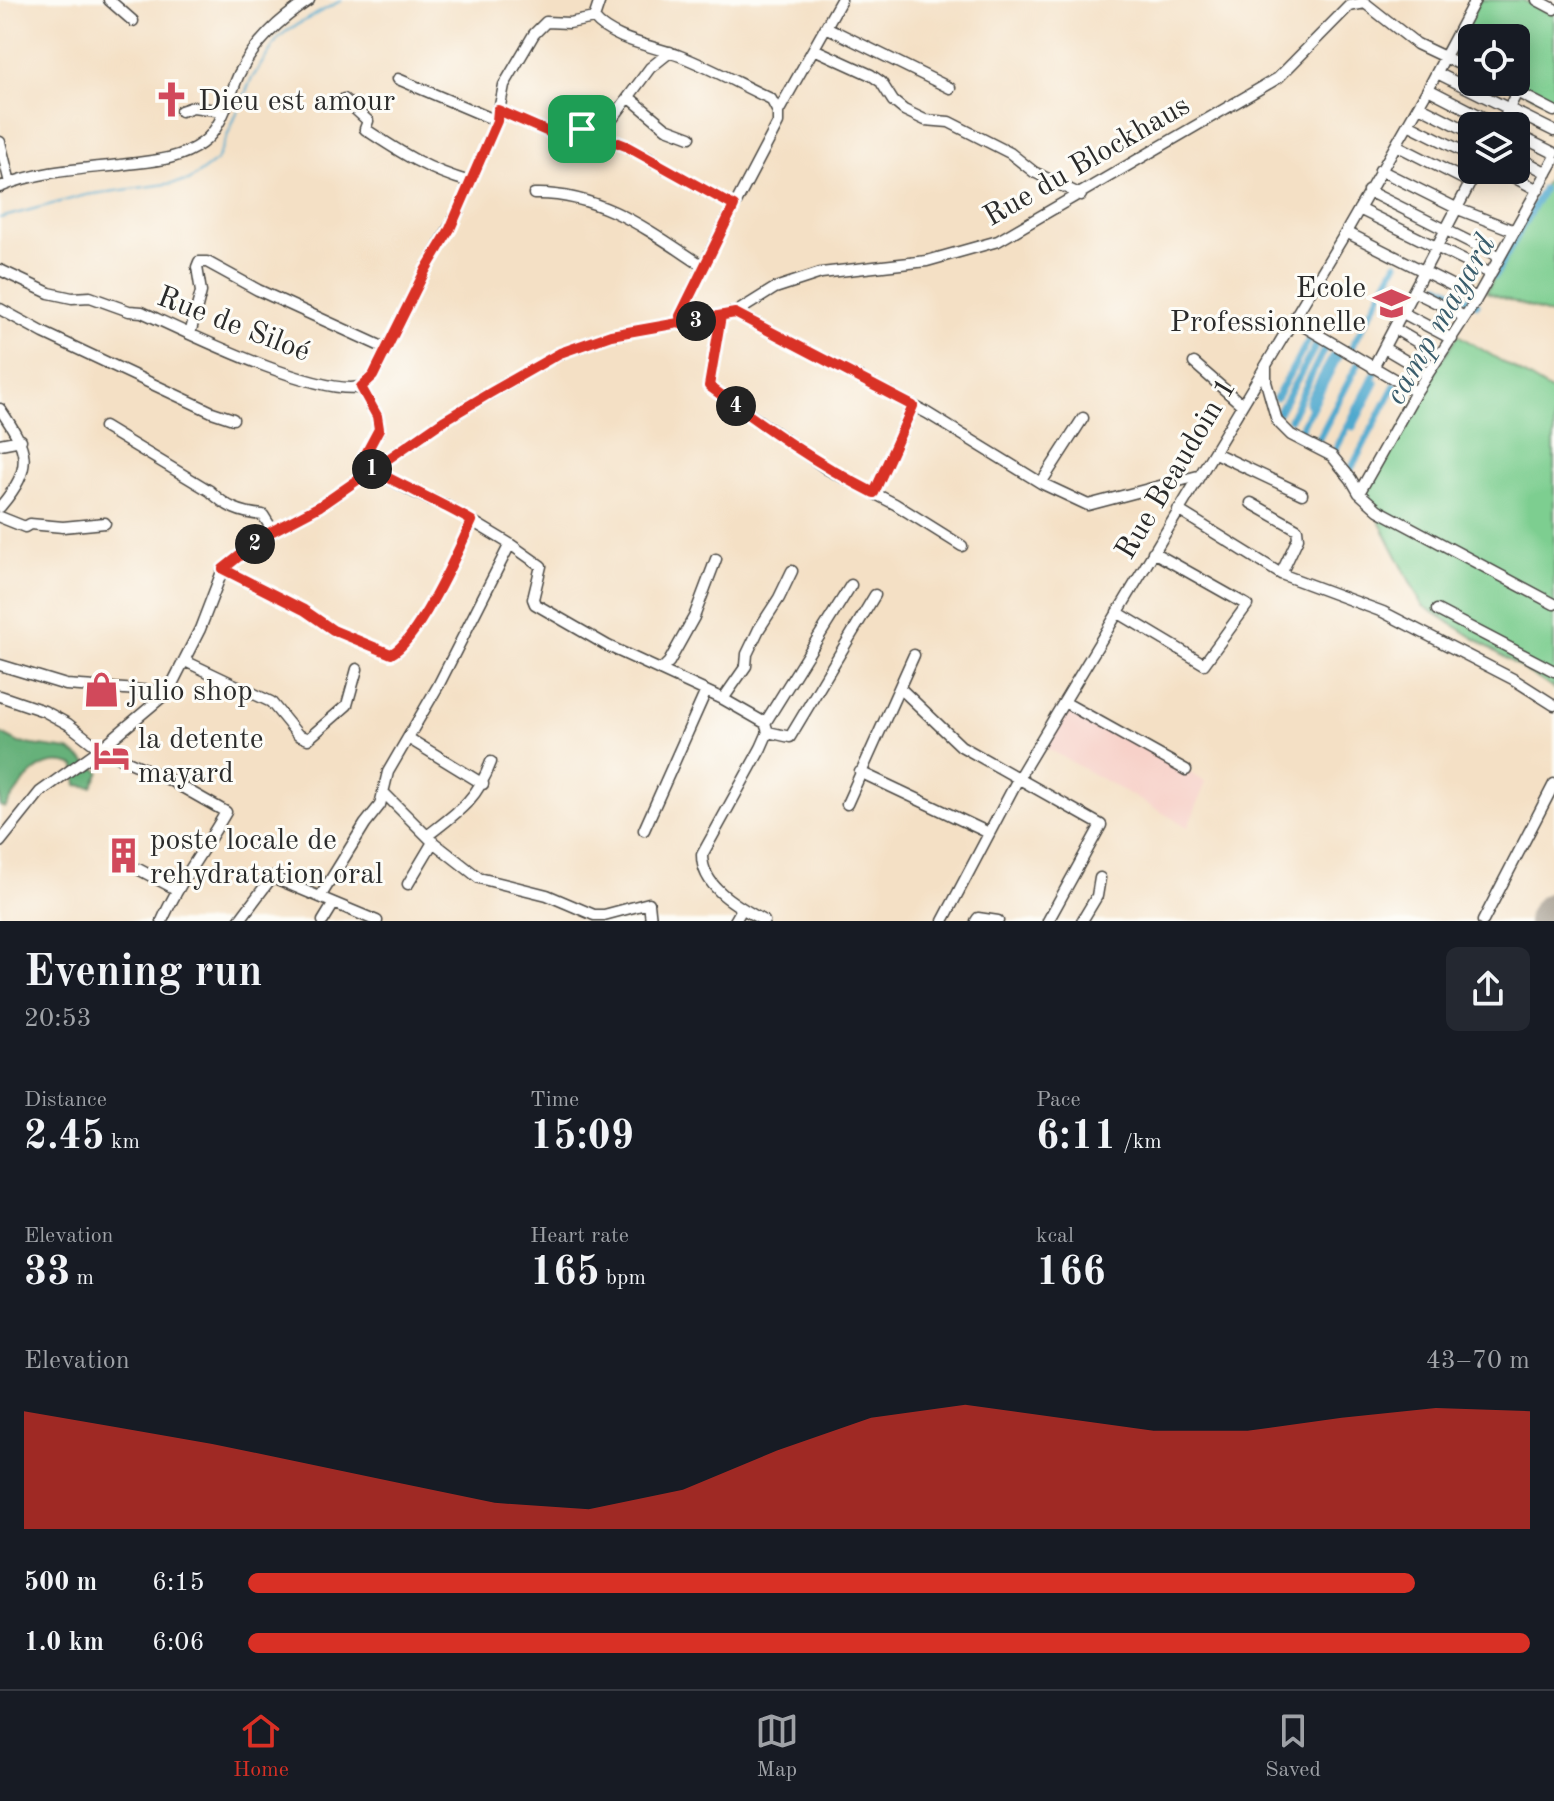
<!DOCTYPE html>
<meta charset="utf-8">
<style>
body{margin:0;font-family:"Old Standard TT",serif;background:#242831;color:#f1f3f6;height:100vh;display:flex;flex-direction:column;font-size:30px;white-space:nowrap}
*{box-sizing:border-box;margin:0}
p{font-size:26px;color:#9ea1a6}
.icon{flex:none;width:44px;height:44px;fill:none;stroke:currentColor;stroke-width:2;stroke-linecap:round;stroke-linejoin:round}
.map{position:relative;height:921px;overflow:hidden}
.sheet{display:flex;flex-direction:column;background:#171b24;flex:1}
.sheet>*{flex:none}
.fabs{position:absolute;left:1458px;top:24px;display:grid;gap:16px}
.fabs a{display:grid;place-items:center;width:72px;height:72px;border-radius:12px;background:#171b24;box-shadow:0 4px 20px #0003;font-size:40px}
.pin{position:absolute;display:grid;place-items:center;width:68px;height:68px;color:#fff;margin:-34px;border-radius:16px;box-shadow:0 4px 12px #0006}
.km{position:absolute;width:40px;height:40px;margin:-20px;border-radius:50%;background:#222;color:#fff;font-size:22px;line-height:40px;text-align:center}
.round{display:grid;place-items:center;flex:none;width:84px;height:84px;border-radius:12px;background:#242831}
.overview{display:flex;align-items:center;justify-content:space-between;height:136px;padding:0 24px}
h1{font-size:44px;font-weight:700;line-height:60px}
.figures{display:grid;grid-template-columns:repeat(3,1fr);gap:12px;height:136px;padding:8px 24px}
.figures div{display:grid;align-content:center}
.figures b{font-size:40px;font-weight:700}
.figures small{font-size:22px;font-weight:400}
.figures p{font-size:22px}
.chart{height:224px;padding:16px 24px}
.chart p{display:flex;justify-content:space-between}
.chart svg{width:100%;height:144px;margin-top:8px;fill:#d93025;opacity:.7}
ul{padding:0 24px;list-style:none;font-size:26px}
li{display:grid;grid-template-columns:128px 96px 1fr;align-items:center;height:60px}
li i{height:20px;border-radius:10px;background:#d93025}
.menu{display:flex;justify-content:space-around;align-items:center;height:112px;border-top:2px solid #363941;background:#171b24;font-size:22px;color:#9ea1a6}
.menu a{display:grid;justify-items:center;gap:4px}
.menu .active{color:#d93025}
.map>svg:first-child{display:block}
</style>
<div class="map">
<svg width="1554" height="921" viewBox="0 0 1554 921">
<rect width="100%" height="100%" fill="#fdfcf7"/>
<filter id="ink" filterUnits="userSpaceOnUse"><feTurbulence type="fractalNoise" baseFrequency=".0125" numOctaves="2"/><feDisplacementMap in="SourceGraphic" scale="16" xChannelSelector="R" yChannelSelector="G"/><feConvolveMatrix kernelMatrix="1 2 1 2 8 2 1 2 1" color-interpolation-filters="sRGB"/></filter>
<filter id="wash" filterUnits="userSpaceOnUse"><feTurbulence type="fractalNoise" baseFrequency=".006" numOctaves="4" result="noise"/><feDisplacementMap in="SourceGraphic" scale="32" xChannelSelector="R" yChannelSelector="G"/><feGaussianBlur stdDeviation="1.8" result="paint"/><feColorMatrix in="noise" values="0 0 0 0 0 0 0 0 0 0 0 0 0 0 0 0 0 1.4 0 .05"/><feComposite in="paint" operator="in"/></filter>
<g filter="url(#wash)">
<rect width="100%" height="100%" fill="#f4e0c5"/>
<path fill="#f7d1c9" d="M1068,705l138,77 -18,45 -145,-81z"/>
<path fill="#7dce90" stroke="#547c5e" stroke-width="2" d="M1480,0h43l31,15v91l-48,-24h10v-44h-44v27l-21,-11z
M1554,167v149l-68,-24z
M1458,335l96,58v296l-132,-84 -57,-111 54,-99z"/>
<path fill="#66b17a" stroke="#486e52" stroke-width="2" d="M0,733l19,10 50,7 31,22 -8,15 -15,-2 -2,-19c-36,-14 -52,17 -70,42l-5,-2z"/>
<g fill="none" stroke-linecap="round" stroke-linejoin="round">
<path stroke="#50a9ce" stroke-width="2" d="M0,218l86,-23 103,-14 28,-21 34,-80 28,-43 12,-9 51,-28"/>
<path stroke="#50a9ce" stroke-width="7" d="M1495,276l48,-87
M1440,285l37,19
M1352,347l45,-84
M1276,398l35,-62
M1279,412l40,-72
M1310,412l30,-59
M1290,419l36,-74
M1353,427l23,-44
M1297,437l14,-29 -3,-5 2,-5 26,-47
M1315,446l43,-82
M1333,455l42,-82
M1350,471l45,-86"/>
<path stroke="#908678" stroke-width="46" d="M1551,921l3,-6"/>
</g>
</g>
<g filter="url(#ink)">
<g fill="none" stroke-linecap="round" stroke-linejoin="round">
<defs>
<path id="minor" d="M109,0l24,21
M600,0l-6,18c18,22 59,28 86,38 31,12 61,29 91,43l7,13v11l-64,122 -34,71 1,8
M1537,0l17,9
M826,27l124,61
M814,49l57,26 10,7 12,19 11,9 21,10 24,2 61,31 24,19 47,23
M1437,73l117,58
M398,79l99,42
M1497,82l57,29
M1428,89l72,37
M630,98l36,30 24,9
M344,99l24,22 -3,8c36,24 63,41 105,53
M1419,106l53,27
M498,110l62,27 14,-11 52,20 108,60
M181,111l12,-4 30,4
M778,112l63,-112
M1408,124l64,32
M1500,126l17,-34
M582,129l12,-9 13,1 6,-3 37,-50 20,-16
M1516,134l38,19
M0,142l10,41
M1396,145l75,38
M1516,156l31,17
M1380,170l78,39 57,22
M1500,170l38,20
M0,187c37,-16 81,-18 120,-22 29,-4 58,-4 82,-22 20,-14 27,-47 37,-69 16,-32 40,-54 70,-74
M1368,191l132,66
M534,194c66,-2 117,38 169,72
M1359,209l132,65
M1346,232l131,66 77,-138
M0,270l49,23 23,5 18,-1 39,14 13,1c46,21 173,84 219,75
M1415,292l50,25
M0,309l44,24 168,79 21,7
M735,313l192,100 114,70 47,22 110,-29
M1403,313l49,26
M721,316l-12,70 118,83 68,35 67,42
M1293,320l123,72
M1395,329l44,26
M190,334l11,-42 -4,-25 2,-5h8l51,28 129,59
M1384,348l44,26
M1194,363l47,41
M1266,366v16l11,39 14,14 41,21 19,23 8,14 19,17 176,94
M1373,368l104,-198
M361,387l16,29 2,13 -16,30 4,8 47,25 38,17 58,35 31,22 -8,33 2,5 73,42 115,53 42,24 3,9 -7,16 -59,107c0,33 36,51 62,66
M361,387l12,-11 53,-107 30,-53 41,-95 7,-36 30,-51 12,-12 23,1 25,-5
M0,409c28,41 35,57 0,98
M104,427l106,64c16,16 30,22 53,24l10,16
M0,444l21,-4
M1215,453l87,41
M1041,483l42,-65
M874,493l39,-87
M1359,493l57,-101 60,-92
M1251,503l46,26 1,9 -17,36
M1178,510l103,64 102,38 130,67 41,26
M0,517l25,10 5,-3 33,3 42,-4
M223,569l81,41 29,20 58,24c27,-13 67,-103 81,-133
M1437,610l117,61
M1117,612l87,52 43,-59 -94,-53
M185,661l86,41 27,33 10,4 39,-34 10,-36
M0,665l66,20 102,7
M661,670l8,-8 25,-45 22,-58
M900,688l61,58 140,79 -53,96
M0,696l44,15 24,13 32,25 66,29 60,34c-21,37 -47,70 -64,109
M723,699l23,-33 1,-12 12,-25 20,-31 13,-27
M1064,702l122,68
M765,723l86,-138
M768,732l22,5 85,-142
M408,738l75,46
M860,772l129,61
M384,793l49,49 46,36 68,17 47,20h10l45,-12 2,18
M847,804l67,-149
M644,830l62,-139
M427,836c31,-24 50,-36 64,-74
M0,842l40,-50 60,-43 68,-57 32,-63 23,-60 44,-35 53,-28 123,-85 117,-68 51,-18 124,-22 40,-25 46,-15 106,-12 71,-20 280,-163 71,-72 16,-3 52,41 55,26
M138,869l38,20
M408,884l25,-42
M320,897l45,-73 15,-19 8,-33 50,-86 72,-142
M239,921l33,-44 105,44
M323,921l11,-18
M735,921l7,-12
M943,921l76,-144 327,-545 82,-143 47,-89
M976,921l2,-3 20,3
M1082,921l15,-25 3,-18
M1483,921l71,-137"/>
</defs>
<use href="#minor" stroke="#494642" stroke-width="13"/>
<use href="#minor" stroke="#fff" stroke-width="10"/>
</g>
</g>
<g fill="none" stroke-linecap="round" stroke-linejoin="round" filter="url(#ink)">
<defs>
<path id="route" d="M582,129l-8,-3 -14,11 -62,-27 -1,11 -47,108 -24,40 -53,107 -12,11 16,29 2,13 -16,30 4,8 7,3c32,18 66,32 98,51 -14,30 -54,120 -81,133l-58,-24 -29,-20 -81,-41 44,-35 53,-28 123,-85 47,-28 70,-40 51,-18 124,-22 178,93 -39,87c-59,-30 -111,-67 -165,-107l12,-70 -40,8 -1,-8 54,-110 -108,-60 -44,-17"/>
</defs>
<use href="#route" stroke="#fff" stroke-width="16"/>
<use href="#route" stroke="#d93025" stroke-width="10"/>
</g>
<defs>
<symbol id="church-bare" viewBox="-9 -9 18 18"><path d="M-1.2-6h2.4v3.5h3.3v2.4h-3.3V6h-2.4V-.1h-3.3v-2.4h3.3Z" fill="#d1495b" stroke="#fdfcf7" stroke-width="2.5" paint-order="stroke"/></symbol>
<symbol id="university-bare" viewBox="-9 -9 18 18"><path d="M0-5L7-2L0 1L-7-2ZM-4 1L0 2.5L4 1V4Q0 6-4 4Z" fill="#d1495b" stroke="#fdfcf7" stroke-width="2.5" paint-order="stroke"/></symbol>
<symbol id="shop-bare" viewBox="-9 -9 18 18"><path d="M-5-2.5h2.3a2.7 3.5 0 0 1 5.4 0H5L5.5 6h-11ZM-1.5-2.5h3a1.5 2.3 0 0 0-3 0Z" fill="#d1495b" stroke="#fdfcf7" stroke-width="2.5" paint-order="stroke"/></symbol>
<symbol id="hotel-bare" viewBox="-9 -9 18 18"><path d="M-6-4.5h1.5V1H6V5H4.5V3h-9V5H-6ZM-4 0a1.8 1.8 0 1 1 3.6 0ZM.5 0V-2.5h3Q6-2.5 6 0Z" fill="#d1495b" stroke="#fdfcf7" stroke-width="2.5" paint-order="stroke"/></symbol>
<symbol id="building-bare" viewBox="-9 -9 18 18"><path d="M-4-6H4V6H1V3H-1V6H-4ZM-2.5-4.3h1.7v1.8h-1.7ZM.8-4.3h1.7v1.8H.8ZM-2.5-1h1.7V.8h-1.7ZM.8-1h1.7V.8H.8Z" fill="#d1495b" stroke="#fdfcf7" stroke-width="2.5" paint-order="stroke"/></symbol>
</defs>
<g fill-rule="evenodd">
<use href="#church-bare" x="146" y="74" width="51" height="51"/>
<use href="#university-bare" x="1366" y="278" width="51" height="51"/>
<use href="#shop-bare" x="76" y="664" width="51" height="51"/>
<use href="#hotel-bare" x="86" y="730" width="51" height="51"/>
<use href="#building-bare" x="98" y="830" width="51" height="51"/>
</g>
<g text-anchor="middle" stroke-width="6" stroke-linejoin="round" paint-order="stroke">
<g font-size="30" fill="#2b2b2b" stroke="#fdfcf7" text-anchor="start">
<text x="198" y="110">Dieu est amour</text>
<text x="1366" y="297" text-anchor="end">Ecole<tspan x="1366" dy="34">Professionnelle</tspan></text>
<text x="128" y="700">julio shop</text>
<text x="138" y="748">la detente<tspan x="138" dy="34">mayard</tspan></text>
<text x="150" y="849">poste locale de<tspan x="150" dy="34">rehydratation oral</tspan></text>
</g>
<g font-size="30" fill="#2b2b2b" stroke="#fdfcf7">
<text transform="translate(1086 160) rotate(-30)" y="10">Rue du Blockhaus</text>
<text transform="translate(234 323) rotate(21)" y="10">Rue de Siloé</text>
<text transform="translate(1175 468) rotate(-59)" y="10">Rue Beaudoin 1</text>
</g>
<g font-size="32" font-style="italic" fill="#3a5d6c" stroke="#fdfcf7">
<text transform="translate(1439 319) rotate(-60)" y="11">camp mayard</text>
</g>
</g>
</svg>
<div class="fabs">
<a><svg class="icon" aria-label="locate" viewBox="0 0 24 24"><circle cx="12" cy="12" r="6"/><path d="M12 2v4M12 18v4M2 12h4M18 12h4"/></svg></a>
<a><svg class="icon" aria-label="layers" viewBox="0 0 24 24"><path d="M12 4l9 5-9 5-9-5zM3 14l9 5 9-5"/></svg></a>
</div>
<div class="pin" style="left:582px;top:129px;background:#1e9e55"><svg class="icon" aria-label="arrive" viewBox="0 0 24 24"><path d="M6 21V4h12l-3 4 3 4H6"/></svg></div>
<b class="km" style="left:372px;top:469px">1</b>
<b class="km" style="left:255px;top:544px">2</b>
<b class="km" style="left:696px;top:321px">3</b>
<b class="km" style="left:736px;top:406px">4</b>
</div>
<section class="sheet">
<div class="overview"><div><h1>Evening run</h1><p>20:53</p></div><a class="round"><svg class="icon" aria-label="share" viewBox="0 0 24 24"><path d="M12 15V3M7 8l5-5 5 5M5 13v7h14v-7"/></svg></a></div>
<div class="figures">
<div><p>Distance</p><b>2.45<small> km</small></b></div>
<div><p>Time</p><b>15:09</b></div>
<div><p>Pace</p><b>6:11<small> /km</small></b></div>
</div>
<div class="figures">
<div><p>Elevation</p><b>33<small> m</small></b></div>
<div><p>Heart rate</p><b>165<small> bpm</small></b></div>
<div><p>kcal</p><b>166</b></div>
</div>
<div class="chart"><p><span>Elevation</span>43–70 m</p>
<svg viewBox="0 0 160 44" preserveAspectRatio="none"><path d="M0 44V8L10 13L20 18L30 24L40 30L50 36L60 38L70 32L80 20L90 10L100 6L110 10L120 14L130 14L140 10L150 7L160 8V44z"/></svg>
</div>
<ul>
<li><b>500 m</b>6:15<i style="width:91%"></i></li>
<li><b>1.0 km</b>6:06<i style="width:100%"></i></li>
</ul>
</section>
<nav class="menu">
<a class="active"><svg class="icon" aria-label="home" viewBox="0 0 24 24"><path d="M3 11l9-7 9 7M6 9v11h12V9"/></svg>Home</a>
<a><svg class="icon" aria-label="map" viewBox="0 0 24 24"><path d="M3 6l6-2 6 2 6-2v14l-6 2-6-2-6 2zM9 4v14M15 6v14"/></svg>Map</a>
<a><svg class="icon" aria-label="saved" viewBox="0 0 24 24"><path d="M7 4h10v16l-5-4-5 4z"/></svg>Saved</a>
</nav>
